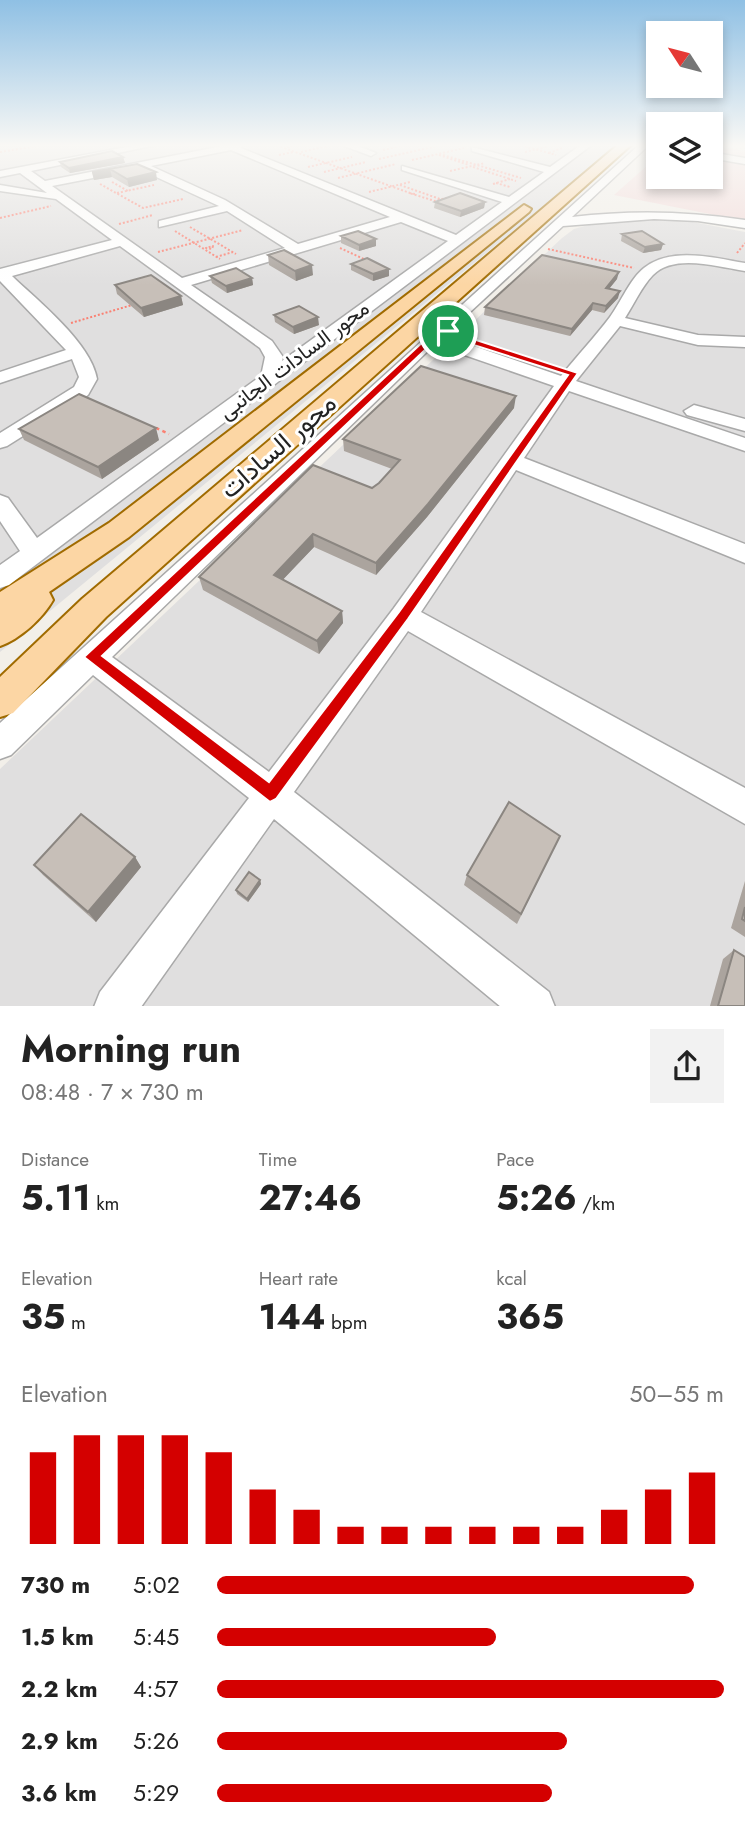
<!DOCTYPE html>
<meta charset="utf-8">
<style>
body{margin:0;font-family:Jost,Vazirmatn,sans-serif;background:#f2f2f2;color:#222;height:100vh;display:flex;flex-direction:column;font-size:26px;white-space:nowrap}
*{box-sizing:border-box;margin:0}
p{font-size:23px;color:#767676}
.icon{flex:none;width:38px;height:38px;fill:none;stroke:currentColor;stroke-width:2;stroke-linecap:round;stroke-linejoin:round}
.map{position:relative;height:1006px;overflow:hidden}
.details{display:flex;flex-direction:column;background:#fff;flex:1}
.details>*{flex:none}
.needle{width:46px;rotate:306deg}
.controls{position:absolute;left:646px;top:21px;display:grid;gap:14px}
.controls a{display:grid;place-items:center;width:77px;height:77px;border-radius:0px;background:#fff;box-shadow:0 4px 10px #0003;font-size:35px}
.pin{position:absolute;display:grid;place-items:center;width:60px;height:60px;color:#fff;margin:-30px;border:4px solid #fff;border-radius:50%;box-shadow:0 2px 7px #0007}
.round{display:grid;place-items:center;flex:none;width:74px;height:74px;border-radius:0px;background:#f2f2f2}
.head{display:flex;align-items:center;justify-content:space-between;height:119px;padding:0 21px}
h1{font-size:38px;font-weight:700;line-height:52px}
.stats{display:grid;grid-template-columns:repeat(3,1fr);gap:10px;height:119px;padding:7px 21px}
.stats div{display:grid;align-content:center}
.stats b{font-size:35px;font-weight:700}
.stats small{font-size:19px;font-weight:400}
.stats p{font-size:19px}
.chart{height:196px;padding:14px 21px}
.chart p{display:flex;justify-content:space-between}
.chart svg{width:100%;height:126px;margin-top:7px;stroke:#d40000;stroke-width:6}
ul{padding:0 21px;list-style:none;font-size:23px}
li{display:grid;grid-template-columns:112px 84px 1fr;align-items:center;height:52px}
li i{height:18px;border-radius:9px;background:#d40000}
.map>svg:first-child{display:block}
</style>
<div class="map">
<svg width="745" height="1007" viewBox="0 0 745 1007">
<rect width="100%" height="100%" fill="#f2efe9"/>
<path fill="#e0dfdf" d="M0,144h619l-619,508z
M640,218l42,2 63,12v774l-745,1v-238l562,-531 12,-9 21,-6z"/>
<path fill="#f2dad9" d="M711,145l34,6v70l-131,-26 44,-39v21h52z"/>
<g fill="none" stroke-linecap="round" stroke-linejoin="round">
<defs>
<path id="minor" d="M142,144h19l-130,27 14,10 177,-35 -2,-2h21v4l215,87 46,-33 -100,-32v-4l107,31 35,-25 -72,-21v-4l78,20 32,-23h11l-584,441 -9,3v-23l20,-14 -20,-30v-26l8,3 29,40 224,-162 4,-19 -5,-9 -140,-102 -108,30c26,25 79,67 85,103l-9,16 -81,51 -7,2v-15l74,-46 5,-10 -7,-18 -72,24v-11l66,-22 -66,-69v-12l112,-29 -56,-41 -56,-8v-6l47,8 -27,-20 -20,4v-6zM231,150l159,67 -92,27 -73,-44 -74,-34zM139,169l80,37 -60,15v6l68,-16 58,37 -103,30 -130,-92zM401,222l47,19 -166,120 1,-4 -11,-16 -81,-56z
M339,144h14l23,9 -5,3z
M640,144h10l-78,73c58,-7 115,-6 173,3v8l-47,-7 -44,-2 -91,7 -122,113 18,2 102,35c16,-20 34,-39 49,-59 11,-15 20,-38 34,-49 27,-22 71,-10 101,-5v8c-26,-4 -71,-18 -92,4 -11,11 -19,29 -28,43l73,17 47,2v10l-47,-2 -78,-19 -44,55 169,57v13l-176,-60 -45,67 221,86v19l-229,-93 -95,142 324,176v36l-337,-193 -114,161 255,200 6,15h-54l-227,-188 -133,188h-47l6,-15 149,-194 -156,-123 -82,80 -11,4v-36zM432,347l18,3 104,36 -160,222 -125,164 -157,-115z
M710,152l35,6v6l-35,-6z
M694,405l51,14v12l-58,-16 -3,-4z"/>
<path id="major" d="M619,144h13l-526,473 -93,96 -13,4v-40l82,-78z
M524,205l7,4 -2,3 -400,325 -80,55 4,8c-10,18 -33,39 -53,46v-54l109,-69z"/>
</defs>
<use href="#minor" stroke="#a9a9a9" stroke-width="3"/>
<use href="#major" stroke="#a06b00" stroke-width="4"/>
<path stroke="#fa8072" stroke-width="2" stroke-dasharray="2 2" stroke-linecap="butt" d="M273,144l137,49
M517,144l39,11
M287,147l11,-2
M383,150l26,-6
M0,152l49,-8
M301,152l31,-7
M525,152l31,-8
M549,153l13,-5
M279,155l14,-3
M439,155l30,10
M443,155l78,23
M379,159l67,-15
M412,160l52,-12
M308,167l44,-10
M473,167l43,14
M450,171l35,-8
M324,172l42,-10
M338,178l58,-14
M112,182l16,9
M496,183l14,4
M100,184l43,24 40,-9
M493,184l17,-5
M400,185l40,14
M369,192l41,-10
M117,193l37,-8
M415,194l-6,-1 26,8 11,-3
M0,218l51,-12
M119,224l34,-9
M190,227l46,27
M175,231l45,28
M213,246l-1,3 -6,-1z
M340,248l26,12
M548,249l86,19
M158,252l85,-22
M737,253l8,-10
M216,257l17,-5
M71,323l61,-18"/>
<path stroke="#fa8072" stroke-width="2.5" stroke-dasharray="3.5 3.5" stroke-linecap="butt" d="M156,428l13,6"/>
<use href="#minor" fill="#fff" fill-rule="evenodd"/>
<use href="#major" fill="#fcd6a4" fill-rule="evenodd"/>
</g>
<path fill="#aba49e" d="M123,157l2,6 -55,10 -9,-6 -1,-5z
M137,164l20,16 -28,7 -17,-10 -18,3 -2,-8z
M435,202h50l-1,6 -24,9 -26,-9z
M622,234l41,10 -2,6 -18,3 -22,-12z
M341,236l35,10 -17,5 -18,-8z
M268,255l45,20 -17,6 -27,-16z
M351,264l38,5v7l-16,5 -22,-11z
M210,276l42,2 1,7 -26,8 -15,-10z
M617,279l-8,10 9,9 -14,15 -12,-3 -22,26 -86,-21 1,-8z
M115,285l66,11 2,9 -39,12 -27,-23z
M274,315l45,10 -25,9 -19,-12z
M514,408l-87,109 -51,58 -62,-28 -31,32 59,32 1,12 -24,31 -116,-64 -4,-13 173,-89 7,-5 13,-14 -48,-18 -1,-12z
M19,429l140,11 -57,39 -78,-39z
M560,836l-43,88 -53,-39 3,-10z
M135,857l6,10 -45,55 -53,-47 -9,-10z
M260,880l1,4 -13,18 -11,-8 -1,-4z
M745,881v56l-14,-9z
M734,950l11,56h-35l13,-47z"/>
<path fill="#8b8681" d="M123,157l2,6 -55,10 -1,-5z
M110,169l2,8 -18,3 -2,-8z
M156,172l1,8 -28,7 -2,-8z
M485,202l-1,6 -24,9 1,-6z
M376,239v7l-17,5v-6z
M663,244l-2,6 -18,3 2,-6z
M312,265l1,10 -17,6 -1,-10z
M389,269v7l-16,5v-7z
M619,272l-2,7 -13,16 2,-7z
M252,278l1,7 -26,8 -1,-7z
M620,291l-2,7 -14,15 2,-7z
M181,296l2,9 -39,12 -3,-9z
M593,303l-1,7 -22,26 2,-7z
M318,317l1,8 -25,9 -1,-7z
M516,396l-2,12 -87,109 -51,58v-12z
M156,428l3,12 -57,39 -4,-12z
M313,534l1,13 -38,40 -2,-12z
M342,611l1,12 -24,31 -2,-13z
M135,857l6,10 -45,55 -8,-10z
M260,880l1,4 -13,18 -1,-3z"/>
<path fill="#c7bfb8" stroke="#8b8681" stroke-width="2" d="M112,151l11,6 -54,11 -9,-6z
M137,164l19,8 -29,7 -17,-10 -18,3z
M460,193l25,9 -24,9 -26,-9z
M358,231l18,8 -17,6 -18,-9z
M642,231l21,13 -18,3 -23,-13z
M284,250l28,15 -17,6 -27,-16z
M542,255l77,17 -13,16 14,3 -14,15 -13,-3 -21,26 -87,-22z
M367,258l22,11 -16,5 -22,-10z
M236,268l16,10 -26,8 -16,-10z
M151,275l30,21 -40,12 -26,-23z
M299,306l19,11 -25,10 -19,-12z
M421,366l95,30 -88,108 -52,59 -63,-29 -39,41 68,36 -25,30 -118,-64 114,-112 59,23 7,-5 21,-23 -57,-21z
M79,394l77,34 -58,39 -79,-38z
M509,802l51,34 -39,78 -54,-39z
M81,814l54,43 -47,55 -54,-47z
M249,872l11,8 -13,19 -11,-9z
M745,907v14l-3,-2z
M734,950l11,7v49h-27z"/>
<linearGradient id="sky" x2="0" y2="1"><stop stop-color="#8fc0e4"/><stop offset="0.51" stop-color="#f9f8f5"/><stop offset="1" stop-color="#f9f8f5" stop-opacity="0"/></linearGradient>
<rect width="745" height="285" fill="url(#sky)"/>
<path fill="#d40000" stroke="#fff" stroke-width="2" fill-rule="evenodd" d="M441,325h6l20,12 111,36 -170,246 -132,180 -6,3 -186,-145zM444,332l17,9 107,34 -169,237 -130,170 -167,-126z"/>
<g text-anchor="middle" stroke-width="6" stroke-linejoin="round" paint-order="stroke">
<g font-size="21" fill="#222" stroke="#fff">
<text transform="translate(294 360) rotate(-37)" y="7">محور السادات الجانبى</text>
</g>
<g font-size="26" fill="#222" stroke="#fff">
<text transform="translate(278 446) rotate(-41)" y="9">محور السادات</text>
</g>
</g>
</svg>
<div class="controls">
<a><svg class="needle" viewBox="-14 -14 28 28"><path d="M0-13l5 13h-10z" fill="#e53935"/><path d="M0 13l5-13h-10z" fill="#767676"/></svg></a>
<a><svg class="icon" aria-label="layers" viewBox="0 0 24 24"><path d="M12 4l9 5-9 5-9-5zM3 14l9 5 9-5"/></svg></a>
</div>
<div class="pin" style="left:448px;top:331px;background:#1e9e55"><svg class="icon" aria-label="arrive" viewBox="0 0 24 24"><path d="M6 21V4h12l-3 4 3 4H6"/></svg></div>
</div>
<section class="details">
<div class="head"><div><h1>Morning run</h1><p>08:48 · 7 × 730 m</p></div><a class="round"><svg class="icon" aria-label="share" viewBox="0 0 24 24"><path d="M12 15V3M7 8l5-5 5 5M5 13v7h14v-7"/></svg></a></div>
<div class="stats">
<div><p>Distance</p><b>5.11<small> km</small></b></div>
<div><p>Time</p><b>27:46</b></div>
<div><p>Pace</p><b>5:26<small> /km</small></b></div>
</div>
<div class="stats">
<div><p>Elevation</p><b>35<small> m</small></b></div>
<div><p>Heart rate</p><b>144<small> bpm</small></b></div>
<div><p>kcal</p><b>365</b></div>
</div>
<div class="chart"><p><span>Elevation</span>50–55 m</p>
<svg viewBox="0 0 160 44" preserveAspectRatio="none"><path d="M5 44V12M15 44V6M25 44V6M35 44V6M45 44V12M55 44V25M65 44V32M75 44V38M85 44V38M95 44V38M105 44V38M115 44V38M125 44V38M135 44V32M145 44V25M155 44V19"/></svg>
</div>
<ul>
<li><b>730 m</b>5:02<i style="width:94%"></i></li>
<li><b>1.5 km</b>5:45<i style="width:55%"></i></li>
<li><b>2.2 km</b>4:57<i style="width:100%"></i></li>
<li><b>2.9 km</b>5:26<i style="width:69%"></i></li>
<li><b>3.6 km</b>5:29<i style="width:66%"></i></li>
</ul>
</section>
